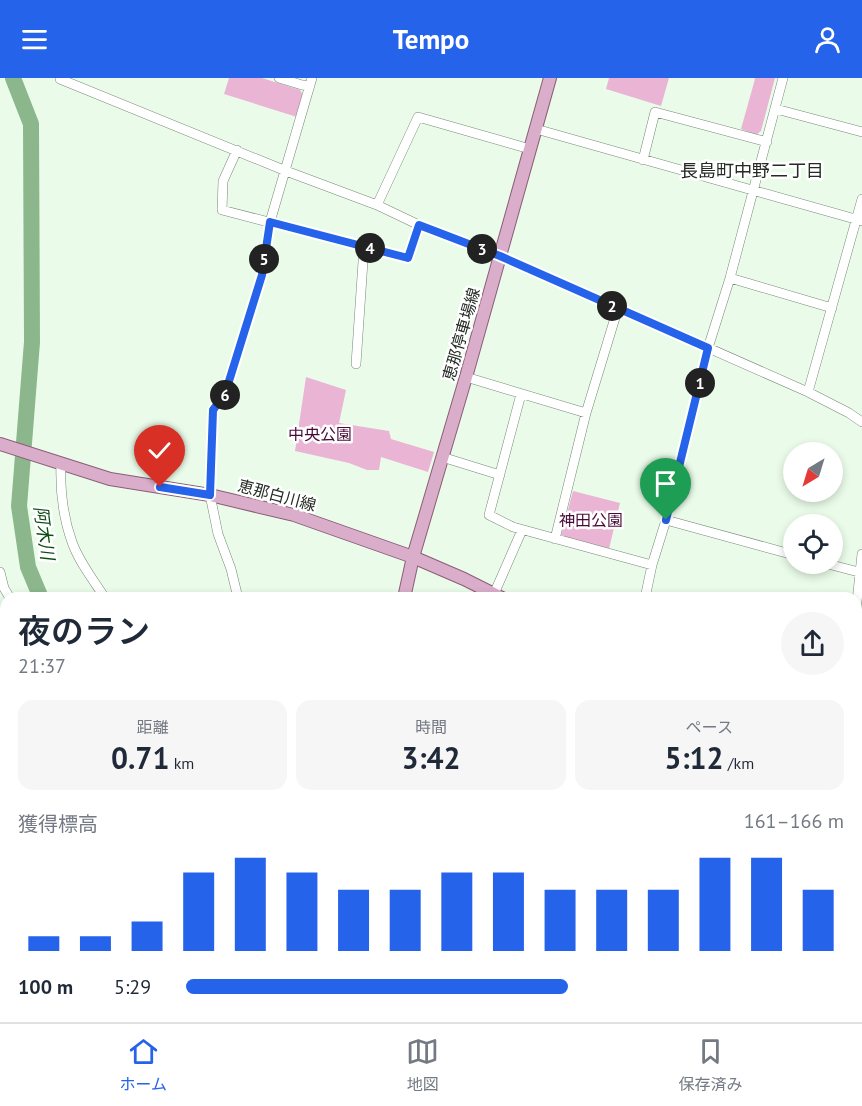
<!DOCTYPE html>
<html lang="ja">
<meta charset="utf-8">
<style>
body{margin:0;font-family:"PT Sans","Noto Sans JP",sans-serif;background:#f6f6f7;color:#1f2937;height:100vh;display:flex;flex-direction:column;font-size:22px;white-space:nowrap}
*{box-sizing:border-box;margin:0}
p{font-size:20px;color:#747a83}
.icon{flex:none;width:33px;height:33px;fill:none;stroke:currentColor;stroke-width:2;stroke-linecap:round;stroke-linejoin:round}
.map{position:relative;flex:1;overflow:hidden}
.panel{position:absolute;left:0px;top:514px;width:862px;height:430px;display:flex;flex-direction:column;background:#fff;border-radius:18px 18px 0 0;box-shadow:0 3px 9px #0003}
.panel>*{flex:none}
.needle{width:39px;rotate:218deg}
.buttons{position:absolute;left:783px;top:364px;display:grid;gap:12px}
.buttons a{display:grid;place-items:center;width:60px;height:60px;border-radius:50%;background:#fff;box-shadow:0 3px 9px #0003;font-size:30px}
.pin{position:absolute;display:grid;place-items:center;width:51px;height:51px;color:#fff;margin:-62px -26px;border-radius:50% 50% 50% 0;rotate:-45deg;box-shadow:0 0 6px #0007}
.pin .icon{rotate:45deg}
.km{position:absolute;width:30px;height:30px;margin:-15px;border-radius:50%;background:#222;color:#fff;font-size:16px;line-height:30px;text-align:center}
.round{display:grid;place-items:center;flex:none;width:63px;height:63px;border-radius:32px;background:#f6f6f7}
.summary{display:flex;align-items:center;justify-content:space-between;height:102px;padding:0 18px}
h1{font-size:33px;font-weight:600;line-height:45px}
.metrics{display:grid;grid-template-columns:repeat(3,1fr);gap:9px;height:102px;padding:6px 18px}
.metrics div{display:grid;align-content:center;border-radius:15px;background:#f6f6f7;text-align:center}
.metrics b{font-size:30px;font-weight:600}
.metrics small{font-size:16px;font-weight:400}
.metrics p{font-size:16px}
.chart{height:168px;padding:12px 18px}
.chart p{display:flex;justify-content:space-between}
.chart svg{width:100%;height:108px;margin-top:6px;stroke:#2563eb;stroke-width:6}
ul{padding:0 18px;list-style:none;font-size:20px}
li{display:grid;grid-template-columns:96px 72px 1fr;align-items:center;height:45px}
li i{height:15px;border-radius:8px;background:#2563eb}
header{display:flex;justify-content:space-between;align-items:center;height:78px;padding:0 18px;background:#2563eb;color:#fff;font-size:27px;font-weight:600}
.dock{display:flex;justify-content:space-around;align-items:center;height:84px;border-top:2px solid #e0e1e3;background:#fff;font-size:16px;color:#747a83}
.dock a{display:grid;justify-items:center;gap:3px}
.dock .on{color:#2563eb}
.map>svg:first-child{display:block}
</style>
<header><svg class="icon" aria-label="menu" viewBox="0 0 24 24"><path d="M4 6h16M4 12h16M4 18h16"/></svg>Tempo<svg class="icon" aria-label="person" viewBox="0 0 24 24"><circle cx="12" cy="8" r="4"/><path d="M4 21q1-7 8-7t8 7"/></svg></header>
<div class="map">
<svg width="862" height="944" viewBox="0 0 862 944">
<rect width="100%" height="100%" fill="#eafce9"/>
<path fill="#eab4d5" d="M229,0h33l38,12 3,5 -6,22 -73,-23z
M609,0h60l-8,28 -55,-17z
M754,0h21l-14,53 -5,4 -15,-6 14,-50z
M306,299l40,13 -7,33 50,8 2,8 43,13 -6,20 -47,-15 -2,13h-12l-18,-7 -54,-12z
M573,413l47,12 -11,46 -48,-13z"/>
<g fill="none" stroke-linecap="round" stroke-linejoin="round">
<path stroke="#8cb78c" stroke-width="16" d="M13,0l18,46 1,218 -13,164 9,61 13,31
M115,944l1,-5"/>
<defs>
<path id="minor" d="M60,0v1l226,92 91,34 42,20 81,31 308,136 41,21 13,9
M279,0l23,7 8,1
M776,31l86,23
M536,51l326,92
M237,72l-14,31 -1,29 186,48 11,-33
M643,82l12,-48 112,30
M377,127l41,-88 112,32
M730,200l102,30
M356,286l8,-117
M466,299l120,36
M808,314l54,-193
M521,316l-32,121 24,12 139,38
M442,379l58,18
M61,385c-1,26 2,54 11,79 7,20 22,39 33,56
M666,442l128,35
M555,461l31,-126 32,-105
M828,486l34,9
M0,494l4,16 6,10
M494,516l28,-64
M238,520l-7,-29 -13,-35 -8,-39 3,-85 12,-16 37,-119 8,-53 42,-144
M645,520l7,-33 14,-45 42,-172 22,-70 53,-200
M856,533l6,-57
M0,570l6,-3
M0,637l3,1 -3,26
M0,681l6,4
M856,824l6,-1
M0,832l6,1
M0,906l6,2
M856,937l6,1
M46,939l19,5
M392,939l9,5
M546,939l6,5
M73,944l3,-5
M183,944l3,-5
M220,944l1,-5
M442,944l2,-5
M709,944l2,-5
M769,944l1,-5"/>
<path id="major" d="M0,366l110,35 100,16 84,20 119,42 51,22 38,19
M404,520l9,-41 53,-180 84,-299
M856,702l6,2
M350,944v-5"/>
</defs>
<use href="#minor" stroke="#788877" stroke-width="10"/>
<use href="#major" stroke="#8a5d78" stroke-width="14"/>
<use href="#minor" stroke="#fff" stroke-width="9"/>
<use href="#major" stroke="#daaeca" stroke-width="12"/>
</g>
<g fill="none" stroke-linecap="round" stroke-linejoin="round">
<defs>
<path id="route" d="M160,409l50,8 3,-85 12,-16 37,-119 8,-53 138,36 11,-33 81,31 208,92 -42,172"/>
</defs>
<use href="#route" stroke="#fff" stroke-width="12"/>
<use href="#route" stroke="#2563eb" stroke-width="8"/>
</g>
<g text-anchor="middle" stroke-width="5" stroke-linejoin="round" paint-order="stroke">
<g font-size="16" fill="#242b24" stroke="#fff">
<text transform="translate(461 256) rotate(-74)" y="6">恵那停車場線</text>
<text transform="translate(277 417) rotate(15)" y="6">恵那白川線</text>
</g>
<g font-size="16" fill="#490a37" stroke="#fff">
<text x="320" y="362">中央公園</text>
<text x="591" y="448">神田公園</text>
</g>
<g font-size="18" fill="#242b24" stroke="#fff">
<text x="752" y="99">長島町中野二丁目</text>
</g>
<g font-size="18" font-style="italic" fill="#0c4c15" stroke="#fff">
<text transform="translate(44 455) rotate(82)" y="6">阿木川</text>
</g>
</g>
</svg>
<div class="buttons">
<a><svg class="needle" viewBox="-14 -14 28 28"><path d="M0-13l5 13h-10z" fill="#e53935"/><path d="M0 13l5-13h-10z" fill="#747a83"/></svg></a>
<a><svg class="icon" aria-label="locate" viewBox="0 0 24 24"><circle cx="12" cy="12" r="6"/><path d="M12 2v4M12 18v4M2 12h4M18 12h4"/></svg></a>
</div>
<div class="pin" style="left:666px;top:442px;background:#1e9e55"><svg class="icon" aria-label="arrive" viewBox="0 0 24 24"><path d="M6 21V4h12l-3 4 3 4H6"/></svg></div>
<div class="pin" style="left:160px;top:409px;background:#d93025"><svg class="icon" aria-label="check" viewBox="0 0 24 24"><path d="M5 12l5 5 9-10"/></svg></div>
<b class="km" style="left:700px;top:305px">1</b>
<b class="km" style="left:612px;top:228px">2</b>
<b class="km" style="left:482px;top:171px">3</b>
<b class="km" style="left:370px;top:170px">4</b>
<b class="km" style="left:264px;top:181px">5</b>
<b class="km" style="left:225px;top:317px">6</b>
<section class="panel">
<div class="summary"><div><h1>夜のラン</h1><p>21:37</p></div><a class="round"><svg class="icon" aria-label="share" viewBox="0 0 24 24"><path d="M12 15V3M7 8l5-5 5 5M5 13v7h14v-7"/></svg></a></div>
<div class="metrics">
<div><p>距離</p><b>0.71<small> km</small></b></div>
<div><p>時間</p><b>3:42</b></div>
<div><p>ペース</p><b>5:12<small> /km</small></b></div>
</div>
<div class="chart"><p><span>獲得標高</span>161–166 m</p>
<svg viewBox="0 0 160 44" preserveAspectRatio="none"><path d="M5 44V38M15 44V38M25 44V32M35 44V12M45 44V6M55 44V12M65 44V19M75 44V19M85 44V12M95 44V12M105 44V19M115 44V19M125 44V19M135 44V6M145 44V6M155 44V19"/></svg>
</div>
<ul>
<li><b>100 m</b>5:29<i style="width:58%"></i></li>
</ul>
</section>
</div>
<nav class="dock">
<a class="on"><svg class="icon" aria-label="home" viewBox="0 0 24 24"><path d="M3 11l9-7 9 7M6 9v11h12V9"/></svg>ホーム</a>
<a><svg class="icon" aria-label="map" viewBox="0 0 24 24"><path d="M3 6l6-2 6 2 6-2v14l-6 2-6-2-6 2zM9 4v14M15 6v14"/></svg>地図</a>
<a><svg class="icon" aria-label="saved" viewBox="0 0 24 24"><path d="M7 4h10v16l-5-4-5 4z"/></svg>保存済み</a>
</nav>
